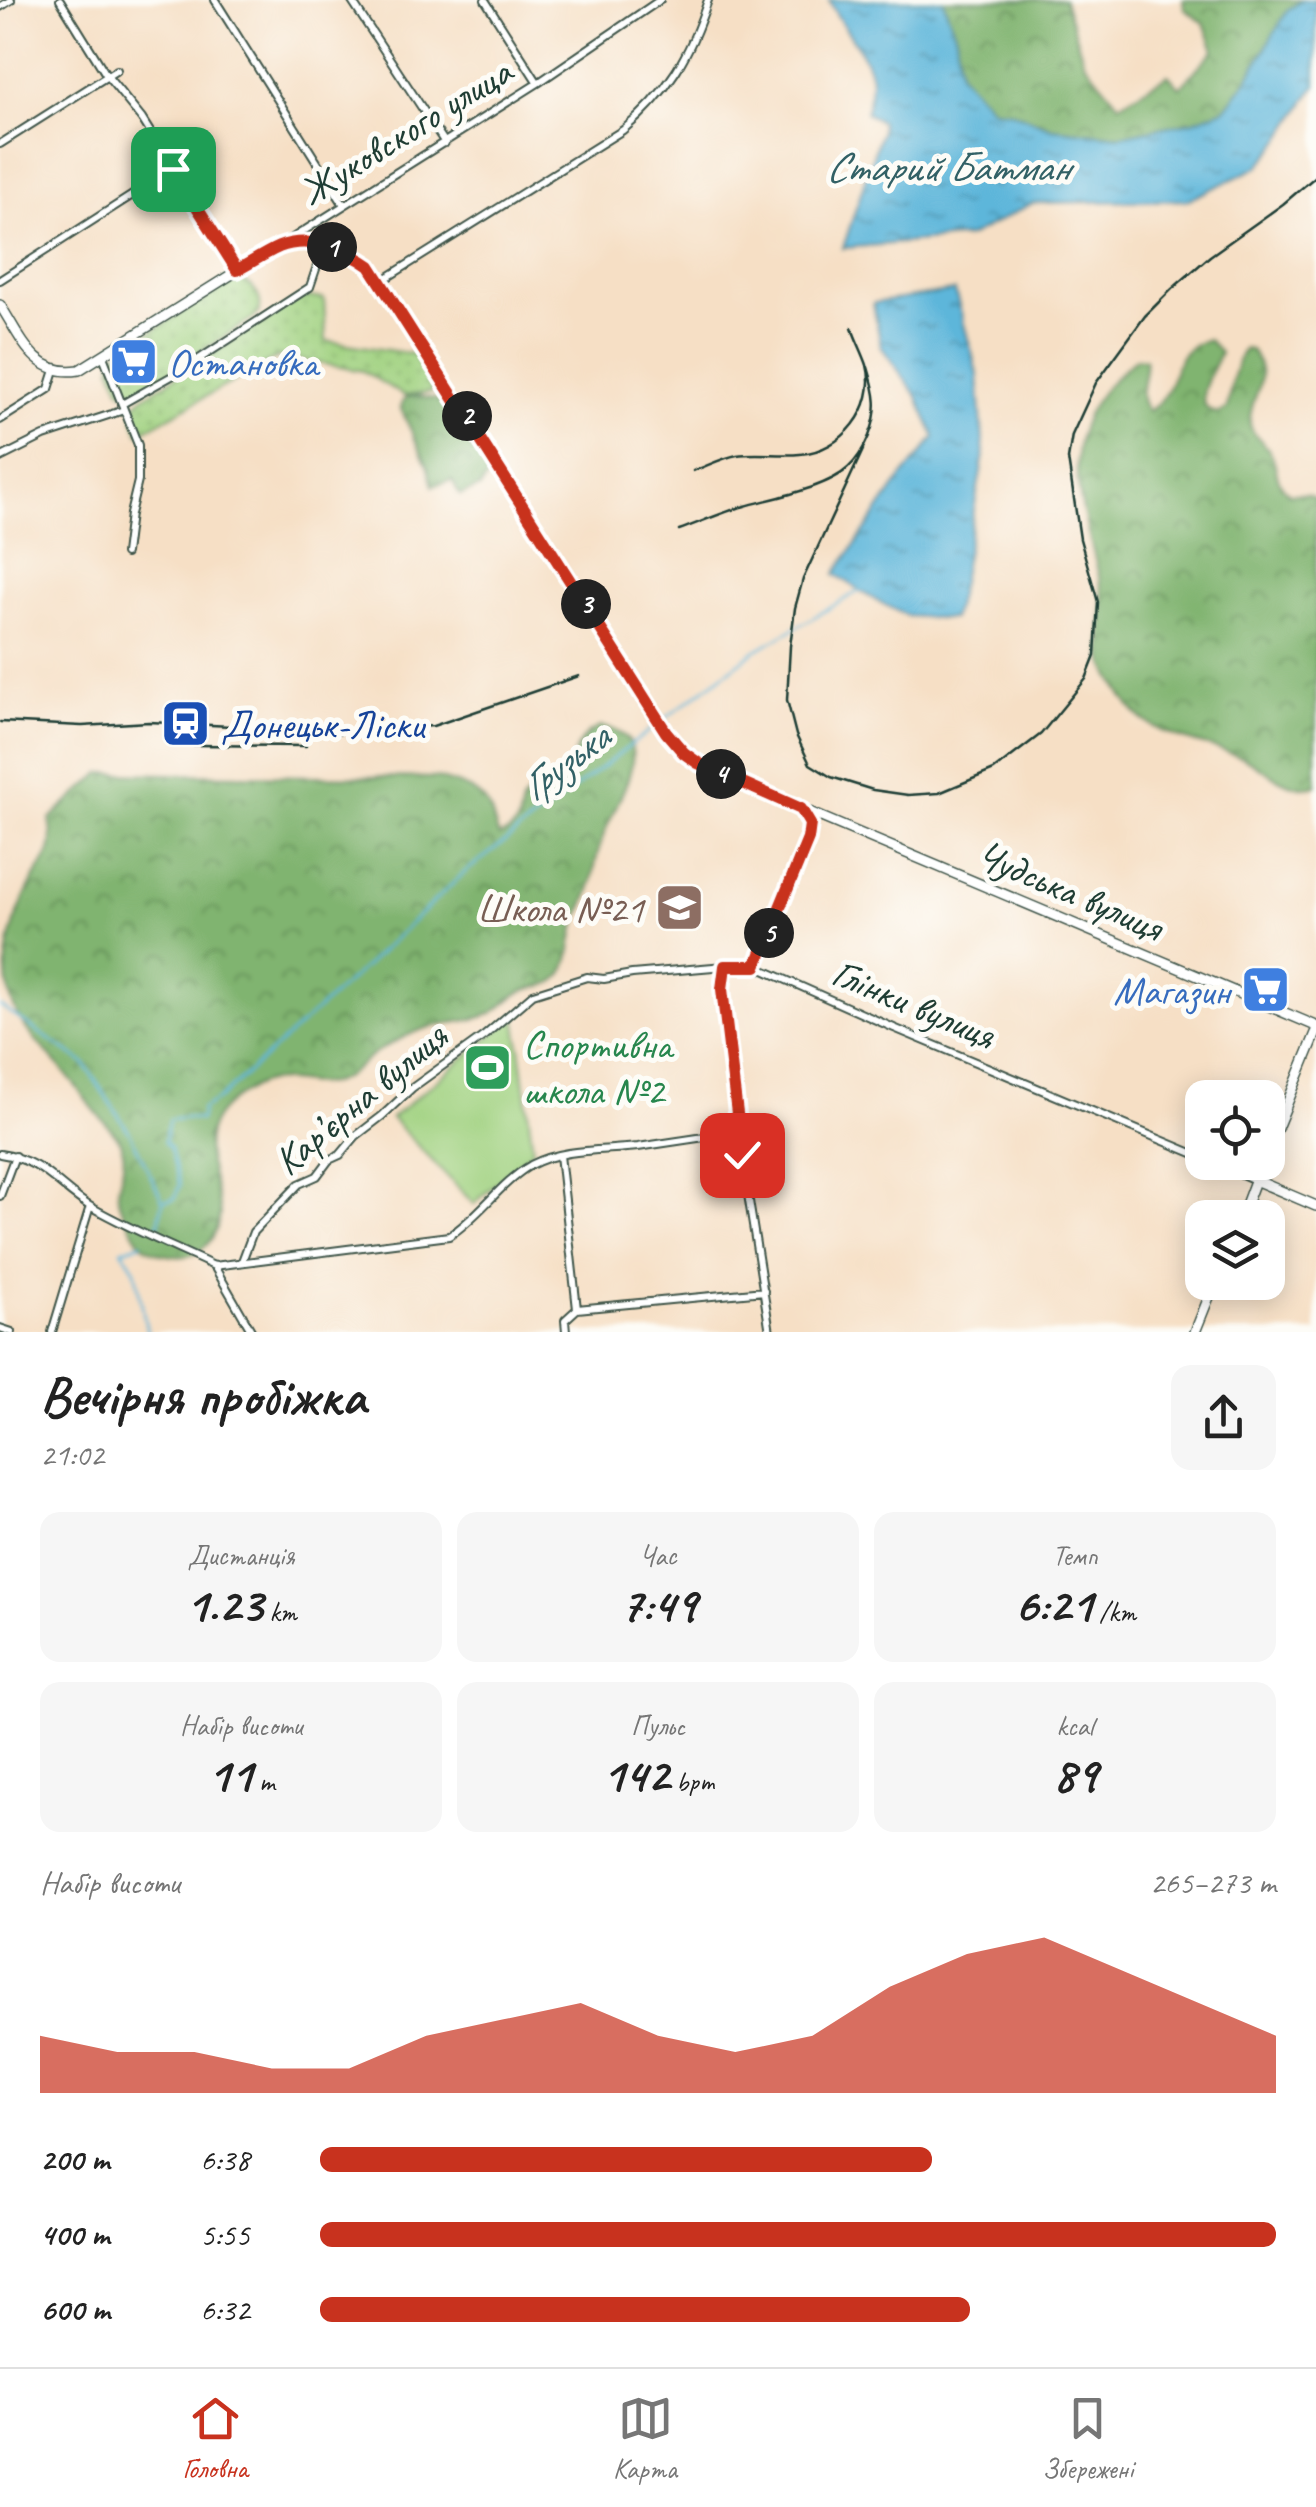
<!DOCTYPE html>
<html lang="uk">
<meta charset="utf-8">
<style>
body{margin:0;font-family:Caveat,sans-serif;background:#f6f6f6;color:#222;height:100vh;display:flex;flex-direction:column;font-size:38px;white-space:nowrap}
*{box-sizing:border-box;margin:0}
p{font-size:32px;color:#767676}
.icon{flex:none;width:55px;height:55px;fill:none;stroke:currentColor;stroke-width:2;stroke-linecap:round;stroke-linejoin:round}
.map{position:relative;height:1332px;overflow:hidden}
.side{display:flex;flex-direction:column;background:#fff;flex:1}
.side>*{flex:none}
.fabs{position:absolute;left:1185px;top:1080px;display:grid;gap:20px}
.fabs a{display:grid;place-items:center;width:100px;height:100px;border-radius:20px;background:#fff;box-shadow:0 5px 25px #0003;font-size:50px}
.pin{position:absolute;display:grid;place-items:center;width:85px;height:85px;color:#fff;margin:-42px;border-radius:20px;box-shadow:0 5px 15px #0006}
.km{position:absolute;width:50px;height:50px;margin:-25px;border-radius:50%;background:#222;color:#fff;font-size:28px;line-height:50px;text-align:center}
.round{display:grid;place-items:center;flex:none;width:105px;height:105px;border-radius:20px;background:#f6f6f6}
.head{display:flex;align-items:center;justify-content:space-between;height:170px;padding:0 40px}
h1{font-size:55px;font-weight:800;line-height:75px}
.stats{display:grid;grid-template-columns:repeat(3,1fr);gap:15px;height:170px;padding:10px 40px}
.stats div{display:grid;align-content:center;border-radius:20px;background:#f6f6f6;text-align:center}
.stats b{font-size:50px;font-weight:800}
.stats small{font-size:28px;font-weight:400}
.stats p{font-size:28px}
.chart{height:280px;padding:20px 40px}
.chart p{display:flex;justify-content:space-between}
.chart svg{width:100%;height:180px;margin-top:10px;fill:#c8321e;opacity:.7}
ul{padding:0 40px;list-style:none;font-size:32px}
li{display:grid;grid-template-columns:160px 120px 1fr;align-items:center;height:75px}
li i{height:25px;border-radius:12px;background:#c8321e}
.tab-bar{display:flex;justify-content:space-around;align-items:center;height:140px;border-top:2px solid #e0e0e0;background:#fff;font-size:28px;color:#767676}
.tab-bar a{display:grid;justify-items:center;gap:5px}
.tab-bar .current{color:#c8321e}
.map>svg:first-child{display:block}
</style>
<div class="map">
<svg width="1316" height="1332" viewBox="0 0 1316 1332">
<defs>
<pattern id="grass-dots" width="8" height="8" patternUnits="userSpaceOnUse" patternTransform="scale(2.5)"><rect width="8" height="8" fill="#a1d281"/><path d="M2 2h.1M6 6h.1" fill="none" stroke="#8ab570" stroke-width="1.8" stroke-linecap="round"/></pattern>
<pattern id="forest-crowns" width="20" height="18" patternUnits="userSpaceOnUse" patternTransform="scale(2.5)"><rect width="20" height="18" fill="#80b46f"/><path d="M2 6a3 3 0 1 1 6 0M12 15a3 3 0 1 1 6 0" fill="none" stroke="#68945c"/></pattern>
<pattern id="water-ripples" width="26" height="14" patternUnits="userSpaceOnUse" patternTransform="scale(2.5)"><rect width="26" height="14" fill="#5db6da"/><path d="M2 4q2-2 4 0t4 0M15 11q2-2 4 0t4 0" fill="none" stroke="#4c95b2"/></pattern>
</defs>
<rect width="100%" height="100%" fill="#fdfcf7"/>
<filter id="ink" filterUnits="userSpaceOnUse"><feTurbulence type="fractalNoise" baseFrequency=".01" numOctaves="2"/><feDisplacementMap in="SourceGraphic" scale="20" xChannelSelector="R" yChannelSelector="G"/><feConvolveMatrix kernelMatrix="1 2 1 2 8 2 1 2 1" color-interpolation-filters="sRGB"/></filter>
<filter id="wash" filterUnits="userSpaceOnUse"><feTurbulence type="fractalNoise" baseFrequency=".0048" numOctaves="4" result="noise"/><feDisplacementMap in="SourceGraphic" scale="40" xChannelSelector="R" yChannelSelector="G"/><feGaussianBlur stdDeviation="2.25" result="paint"/><feColorMatrix in="noise" values="0 0 0 0 0 0 0 0 0 0 0 0 0 0 0 0 0 1.4 0 .05"/><feComposite in="paint" operator="in"/></filter>
<g filter="url(#wash)">
<rect width="100%" height="100%" fill="#f6dfc5"/>
<path fill="url(#grass-dots)" stroke="#60885a" stroke-width="2.5" d="M240,279c14,6 27,23 16,37l-116,75 -12,3 -7,-4 -9,-22 1,-12 119,-76z
M309,297l15,2 2,42 88,13 19,38 -29,4 -41,-25 -83,-15 -141,77c-5,-14 -10,-22 1,-34l160,-101z"/>
<path fill="url(#forest-crowns)" stroke="#507852" stroke-width="2.5" d="M943,0h121l20,62 35,42 49,-29 12,12 34,-37 -10,-27 -20,-14 -1,-9h119l-15,12 -41,70 -21,27 -31,12 -75,15 -67,-8 -42,-17 -18,-2 -32,-36 -4,-37z
M1208,339l12,14c-8,18 -33,56 -1,60l8,-5c4,-21 6,-41 17,-60l8,3c19,32 1,37 -2,68 -2,15 14,21 20,33 9,16 3,27 19,42h18l9,5v286c-26,10 -53,-19 -75,-28 -34,-14 -87,-19 -110,-49 -7,-10 -23,-35 -27,-46 -5,-21 1,-46 -2,-68 -8,-58 -42,-121 -15,-179 11,-23 30,-40 49,-57l9,1c3,18 -12,38 4,52 4,-4 9,-7 12,-11 21,-28 5,-46 47,-61z
M414,396l22,3 6,4 9,20 32,38 5,16 -8,11 -20,7 -8,-15 -19,6 -6,-21 -26,-56 1,-7 5,-5z
M601,727c44,5 33,40 20,69 -7,16 -16,33 -21,49 -5,15 -6,31 -10,45 -4,12 -10,23 -14,35 -5,16 -4,38 -15,51 -7,10 -25,10 -35,14 -15,4 -24,20 -38,25 -21,8 -45,7 -67,15 -16,6 -32,14 -47,24 -15,11 -25,25 -43,29 -20,4 -40,-5 -60,-2 -13,2 -23,9 -34,16 -50,33 -23,70 -17,117 -2,15 -8,29 -22,38 -15,9 -44,3 -57,-9 -5,-5 -19,-33 -22,-40 -5,-18 8,-35 4,-52 -3,-14 -12,-22 -21,-32 -15,-17 -28,-36 -43,-53 -20,-23 -44,-43 -50,-75 -8,-34 5,-72 20,-103 15,-30 28,-31 21,-69l51,-46 336,5c22,7 45,11 54,34 3,8 4,16 8,24 40,-10 -1,-49 57,-45 20,-20 13,-54 45,-64z"/>
<path fill="#a1d281" stroke="#60885a" stroke-width="2.5" d="M516,1015l17,135 -59,54 -83,-86z"/>
<path fill="url(#water-ripples)" stroke="#3e7a87" stroke-width="2.5" d="M829,0h114l13,36 4,37 32,36 18,2 42,17 67,8 75,-15 31,-12 21,-27 41,-71 15,-11h14v85l-36,56 -22,26 -70,33 -155,3 -64,34 -126,11 38,-117v-9l-15,-9c2,-11 5,-23 5,-33 -2,-26 -32,-55 -42,-80z
M955,291l23,84 6,80 -24,132 -8,32 -44,-3 -33,-16 -40,-26 65,-94 35,-43 -18,-41 -36,-50 -8,-43z"/>
<g fill="none" stroke-linecap="round" stroke-linejoin="round">
<path stroke="#5db6da" stroke-width="2.5" d="M663,720l92,-69 106,-61
M0,1006l84,57 46,70 32,66
M158,1226l5,-25 11,-2 6,-14 -10,-37 -6,-6 5,-22 17,-2 14,2 2,-11 17,-10 140,-127 105,-99 193,-148
M141,1243l-19,7 13,20 12,62"/>
</g>
</g>
<g filter="url(#ink)">
<g fill="none" stroke-linecap="round" stroke-linejoin="round">
<defs>
<path id="minor" d="M60,0l47,76 35,43 95,152
M215,0l129,205
M351,0l94,143
M485,0l53,83
M0,7l11,-7
M0,144l117,-74
M283,244l255,-161 122,-83
M0,280l173,-111
M380,282l243,-152c45,-37 67,-75 85,-130
M103,356l35,89v36l-8,33 -5,40
M122,404l57,-32 131,-85 14,-42
M0,420l49,-31 6,-19
M0,458l44,-22 80,-26
M725,966l-3,23 16,143 32,200
M755,966l53,-127 2,-15 -8,-13
M0,1154c45,6 59,35 93,54 39,22 81,39 121,58
M560,1155l17,154
M1214,1162l41,18
M0,1196l15,-40
M242,1261l11,-29 46,-48 18,-8 12,-16 11,-5 16,-19 26,-20 30,-28 72,-52 49,-42 54,-17 17,2 28,-5 93,-8h30l139,62 308,129
M214,1266l235,-30c30,-19 52,-54 82,-71 32,-17 72,-14 107,-18 33,-5 66,-10 100,-15
M214,1266l38,66
M577,1309l187,-18
M0,1328l12,4
M52,1332l38,-126
M566,1332l-1,-12 12,-11"/>
<path id="tertiary" d="M0,305c21,32 34,72 79,65l158,-99 45,-26h42l33,12 13,9 32,48 264,417c25,31 37,35 72,51l578,244
M1268,1150l48,-117
M1255,1180l61,26
M1241,1218l21,-56
M1195,1332l20,-50"/>
</defs>
<use href="#minor" stroke="#3f554a" stroke-width="10"/>
<use href="#tertiary" stroke="#3f554a" stroke-width="12"/>
<use href="#minor" stroke="#fff" stroke-width="6"/>
<use href="#tertiary" stroke="#fff" stroke-width="9"/>
<path stroke="#1f3d34" stroke-width="2.5" d="M863,450l-60,129 -8,29 -5,38 -3,54 9,35 14,29 21,13 42,13 35,5 31,-2 55,-23 47,-36 45,-55 9,-23 3,-54 -18,-63 -12,-80 4,-24 24,-52 49,-67 27,-27 38,-33 73,-52 33,-28
M693,471c14,-5 29,-13 44,-16 20,-3 43,1 63,-1 42,-3 78,-46 67,-89 -4,-12 -11,-25 -15,-37
M679,530c22,-8 44,-18 66,-24 28,-8 82,-18 103,-38 10,-9 16,-20 21,-32 11,-27 7,-43 -1,-69
M0,722l82,4 67,-4 103,5 64,8 117,-9 146,-50
M193,745l113,1"/>
</g>
</g>
<g fill="none" stroke-linecap="round" stroke-linejoin="round" filter="url(#ink)">
<defs>
<path id="route" d="M173,169l64,101c14,-7 28,-17 42,-23 30,-12 67,2 91,19l296,466 18,21 14,10 103,46 9,15 -2,15 -52,127h-31l-3,23 20,166"/>
</defs>
<use href="#route" stroke="#fff" stroke-width="20"/>
<use href="#route" stroke="#c8321e" stroke-width="12"/>
</g>
<defs>
<symbol id="supermarket-square" viewBox="-11 -11 22 22"><rect x="-9" y="-9" width="18" height="18" rx="4" fill="#3f7fe0" stroke="#fdfcf7"/><path d="M-6-5.5h2.5l.6 2H6L4.5 2H-2.5L-4.4-4H-6ZM-1.5 3.2a1.3 1.3 0 1 0 .1 0ZM3 3.2a1.3 1.3 0 1 0 .1 0Z" fill="#fff"/></symbol>
<symbol id="station-square" viewBox="-11 -11 22 22"><rect x="-9" y="-9" width="18" height="18" rx="4" fill="#1a4fb4" stroke="#fdfcf7"/><path d="M-3-6H3Q5-6 5-4V2Q5 4 3 4L4.5 6H3L1.5 4h-3L-3 6H-4.5L-3 4Q-5 4-5 2V-4Q-5-6-3-6ZM-3.5-4v3h7v-3ZM-3.5 1v1.5H-2V1ZM2 1v1.5H3.5V1Z" fill="#fff"/></symbol>
<symbol id="school-square" viewBox="-11 -11 22 22"><rect x="-9" y="-9" width="18" height="18" rx="4" fill="#8d6e63" stroke="#fdfcf7"/><path d="M0-5L7-2L0 1L-7-2ZM-4 1L0 2.5L4 1V4Q0 6-4 4Z" fill="#fff"/></symbol>
<symbol id="stadium-square" viewBox="-11 -11 22 22"><rect x="-9" y="-9" width="18" height="18" rx="4" fill="#2e9e5b" stroke="#fdfcf7"/><path d="M0-5a6.5 5 0 1 0 0 10a6.5 5 0 1 0 0-10ZM-3.5-1.8h7v3.6h-7Z" fill="#fff"/></symbol>
</defs>
<g fill-rule="evenodd">
<use href="#supermarket-square" x="106" y="334" width="55" height="55"/>
<use href="#station-square" x="158" y="696" width="55" height="55"/>
<use href="#school-square" x="652" y="880" width="55" height="55"/>
<use href="#supermarket-square" x="1238" y="962" width="55" height="55"/>
<use href="#stadium-square" x="460" y="1040" width="55" height="55"/>
</g>
<g text-anchor="middle" stroke-width="10" stroke-linejoin="round" paint-order="stroke">
<g font-size="40" fill="#1f3d34" stroke="#fdfcf7">
<text transform="translate(405 131) rotate(-32)" y="14">Жуковского улица</text>
<text transform="translate(1070 890) rotate(23)" y="14">Чудська вулиця</text>
<text transform="translate(914 1003) rotate(23)" y="14">Глінки вулиця</text>
<text transform="translate(360 1098) rotate(-40)" y="14">Кар’єрна вулиця</text>
</g>
<g font-size="40" fill="#366cbe" stroke="#fdfcf7" text-anchor="start">
<text x="168" y="376">Остановка</text>
<text x="1230" y="1004" text-anchor="end">Магазин</text>
</g>
<g font-size="40" fill="#164399" stroke="#fdfcf7" text-anchor="start">
<text x="221" y="738">Донецьк-Ліски</text>
</g>
<g font-size="40" fill="#785e54" stroke="#fdfcf7" text-anchor="end">
<text x="644" y="922">Школа №21</text>
</g>
<g font-size="40" fill="#27864d" stroke="#fdfcf7" text-anchor="start">
<text x="523" y="1058">Спортивна<tspan x="523" dy="46">школа №2</tspan></text>
</g>
<g font-size="42" font-style="italic" fill="#326166" stroke="#fdfcf7">
<text x="947" y="181">Старий Батман</text>
<text transform="translate(564 761) rotate(-37)" y="15">Грузька</text>
</g>
</g>
</svg>
<div class="fabs">
<a><svg class="icon" aria-label="locate" viewBox="0 0 24 24"><circle cx="12" cy="12" r="6"/><path d="M12 2v4M12 18v4M2 12h4M18 12h4"/></svg></a>
<a><svg class="icon" aria-label="layers" viewBox="0 0 24 24"><path d="M12 4l9 5-9 5-9-5zM3 14l9 5 9-5"/></svg></a>
</div>
<div class="pin" style="left:173px;top:169px;background:#1e9e55"><svg class="icon" aria-label="arrive" viewBox="0 0 24 24"><path d="M6 21V4h12l-3 4 3 4H6"/></svg></div>
<div class="pin" style="left:742px;top:1155px;background:#d93025"><svg class="icon" aria-label="check" viewBox="0 0 24 24"><path d="M5 12l5 5 9-10"/></svg></div>
<b class="km" style="left:332px;top:247px">1</b>
<b class="km" style="left:467px;top:416px">2</b>
<b class="km" style="left:586px;top:604px">3</b>
<b class="km" style="left:721px;top:774px">4</b>
<b class="km" style="left:769px;top:933px">5</b>
</div>
<section class="side">
<div class="head"><div><h1>Вечірня пробіжка</h1><p>21:02</p></div><a class="round"><svg class="icon" aria-label="share" viewBox="0 0 24 24"><path d="M12 15V3M7 8l5-5 5 5M5 13v7h14v-7"/></svg></a></div>
<div class="stats">
<div><p>Дистанція</p><b>1.23<small> km</small></b></div>
<div><p>Час</p><b>7:49</b></div>
<div><p>Темп</p><b>6:21<small> /km</small></b></div>
</div>
<div class="stats">
<div><p>Набір висоти</p><b>11<small> m</small></b></div>
<div><p>Пульс</p><b>142<small> bpm</small></b></div>
<div><p>kcal</p><b>89</b></div>
</div>
<div class="chart"><p><span>Набір висоти</span>265–273 m</p>
<svg viewBox="0 0 160 44" preserveAspectRatio="none"><path d="M0 44V30L10 34L20 34L30 38L40 38L50 30L60 26L70 22L80 30L90 34L100 30L110 18L120 10L130 6L140 14L150 22L160 30V44z"/></svg>
</div>
<ul>
<li><b>200 m</b>6:38<i style="width:64%"></i></li>
<li><b>400 m</b>5:55<i style="width:100%"></i></li>
<li><b>600 m</b>6:32<i style="width:68%"></i></li>
</ul>
</section>
<nav class="tab-bar">
<a class="current"><svg class="icon" aria-label="home" viewBox="0 0 24 24"><path d="M3 11l9-7 9 7M6 9v11h12V9"/></svg>Головна</a>
<a><svg class="icon" aria-label="map" viewBox="0 0 24 24"><path d="M3 6l6-2 6 2 6-2v14l-6 2-6-2-6 2zM9 4v14M15 6v14"/></svg>Карта</a>
<a><svg class="icon" aria-label="saved" viewBox="0 0 24 24"><path d="M7 4h10v16l-5-4-5 4z"/></svg>Збережені</a>
</nav>
